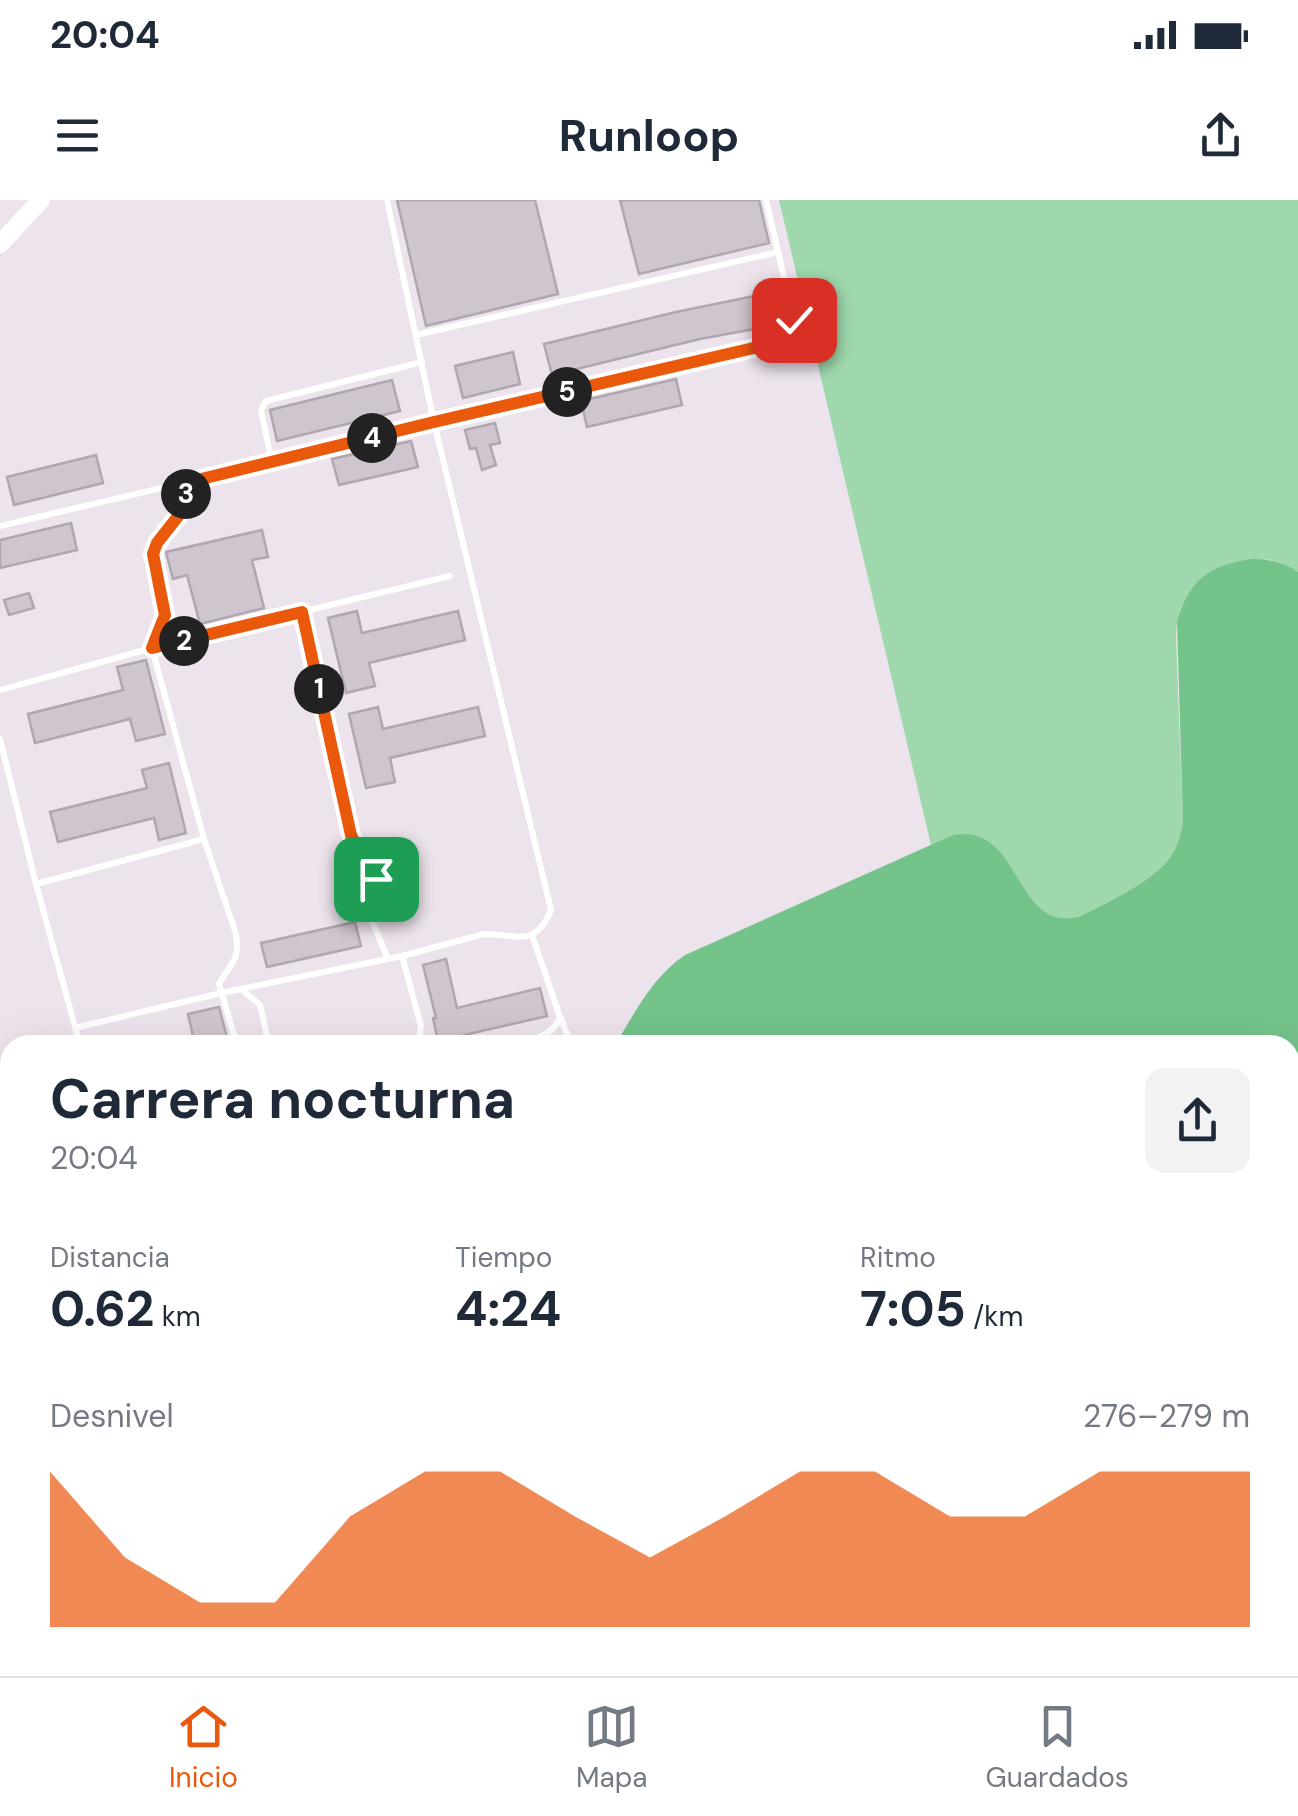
<!DOCTYPE html>
<html lang="es">
<meta charset="utf-8">
<style>
body{margin:0;font-family:"DM Sans",sans-serif;background:#f2f2f3;color:#1f2937;height:100vh;display:flex;flex-direction:column;font-size:38px;white-space:nowrap}
*{box-sizing:border-box;margin:0}
p{font-size:32px;color:#747a83}
.icon{flex:none;width:55px;height:55px;fill:none;stroke:currentColor;stroke-width:2;stroke-linecap:round;stroke-linejoin:round}
.map{position:relative;flex:1;overflow:hidden}
.details{position:absolute;left:0px;top:835px;width:1300px;height:642px;display:flex;flex-direction:column;background:#fff;border-radius:30px 30px 0 0;box-shadow:0 10px 40px #0002}
.details>*{flex:none}
.pin{position:absolute;display:grid;place-items:center;width:85px;height:85px;color:#fff;margin:-42px;border-radius:20px;box-shadow:0 5px 15px #0006}
.km{position:absolute;width:50px;height:50px;margin:-25px;border-radius:50%;background:#222;color:#fff;font-size:28px;line-height:50px;text-align:center}
.round{display:grid;place-items:center;flex:none;width:105px;height:105px;border-radius:20px;background:#f2f2f3}
.headline{display:flex;align-items:center;justify-content:space-between;height:170px;padding:0 50px}
h1{font-size:55px;font-weight:700;line-height:75px}
.metrics{display:grid;grid-template-columns:repeat(3,1fr);gap:15px;height:170px;padding:10px 50px}
.metrics div{display:grid;align-content:center}
.metrics b{font-size:50px;font-weight:700}
.metrics small{font-size:28px;font-weight:400}
.metrics p{font-size:28px}
.chart{height:280px;padding:20px 50px}
.chart p{display:flex;justify-content:space-between}
.chart svg{width:100%;height:180px;margin-top:10px;fill:#ea580c;opacity:.7}
.status{display:flex;justify-content:space-between;align-items:center;height:70px;padding:0 50px;background:#fff;direction:ltr}
.status svg{height:28px;fill:currentColor}
header{display:flex;justify-content:space-between;align-items:center;height:130px;padding:0 50px;background:#fff;font-size:45px;font-weight:700}
.tabs{display:flex;justify-content:space-around;align-items:center;height:140px;border-top:2px solid #e0e1e3;background:#fff;font-size:28px;color:#747a83}
.tabs a{display:grid;justify-items:center;gap:5px}
.tabs .current{color:#ea580c}
.map>svg:first-child{display:block}
</style>
<div class="status"><b>20:04</b><svg viewBox="0 0 49 12"><path d="M0 12V9h3v3zM5 12V6h3v6zM10 12V3h3v9zM15 12V0h3v12zM26 1h20v11H26zM47 4h2v5h-2z"/></svg></div>
<header><svg class="icon" aria-label="menu" viewBox="0 0 24 24"><path d="M4 6h16M4 12h16M4 18h16"/></svg>Runloop<svg class="icon" aria-label="share" viewBox="0 0 24 24"><path d="M12 15V3M7 8l5-5 5 5M5 13v7h14v-7"/></svg></header>
<div class="map">
<svg width="1298" height="1476" viewBox="0 0 1298 1476">
<rect width="100%" height="100%" fill="#ede3ec"/>
<path fill="#9fd8ad" d="M779,0h519v372l-18,-9 -14,-4 -84,46 -5,16 -1,16 7,185c-2,11 -4,21 -10,31 -16,26 -65,49 -92,63 -15,5 -24,3 -38,-3l-90,-78 -22,10z
M10,1239v229h1280v-173h8v181h-1298v-236z"/>
<path fill="#74c38a" d="M1251,359c17,0 32,3 47,13v923h-8v-450h-675c20,-32 37,-68 70,-90l268,-120c70,-13 60,101 128,81 27,-14 77,-37 92,-63 6,-10 8,-20 10,-31l-6,-201c13,-42 32,-55 74,-62z"/>
<path fill="#cfc5ce" stroke="#b0a6af" stroke-width="2.5" d="M397,0h138l23,94 -132,32z
M620,0h139l10,43 -130,31z
M764,94l7,32 -71,13 -148,36 -8,-31 132,-32z
M513,152l7,32 -57,14 -8,-32z
M676,179l6,26 -95,22 -6,-26z
M392,180l8,31 -123,30 -7,-31z
M495,223l5,20 -10,2 6,20 -14,5 -6,-22 -6,1 -5,-19z
M411,241l7,26 -79,18 -7,-26z
M96,255l7,28 -89,22 -7,-28z
M71,323l6,27 -77,18v-28z
M262,330l6,27 -16,3 12,48 -64,16 -13,-49 -14,4 -7,-27z
M29,393l5,15 -25,7 -5,-15z
M357,411l5,22 96,-22 7,29 -96,23 6,23 -29,7 -18,-75z
M146,460l19,74 -29,7 -6,-22 -95,24 -7,-29 95,-24 -6,-23z
M378,507l5,22 95,-22 7,29 -95,22 5,24 -29,6 -17,-74z
M169,563l17,70 -27,7 -5,-22 -96,24 -8,-30 97,-24 -5,-18z
M355,722l6,24 -94,21 -6,-24z
M446,759l11,49 83,-20 7,28 -83,19 1,5 -23,5 -1,-5 -3,1 -5,-23h3l-13,-53z
M219,807l10,38h-34l-7,-31z"/>
<g fill="none" stroke-linecap="round" stroke-linejoin="round">
<path stroke="#fff" stroke-width="6" d="M416,135l362,-83
M272,263l-11,-53 5,-9 156,-39
M189,282l-6,28 -26,33 -4,11 12,61 -13,33 52,191 32,95c4,28 -5,28 -17,50l18,61
M0,326l780,-184 12,-13 2,-9 -28,-120
M302,412l49,223 12,27 27,33 -1,10 -18,14 17,40
M0,490l152,-42 298,-72
M0,539l36,145 44,161
M36,684l168,-45
M402,756l19,70 -3,19
M241,789l19,16 9,40
M561,818l10,27
M75,828l146,-35 181,-37 82,-22c32,0 51,15 67,-24l-117,-488 -47,-222
M514,845c18,-6 40,-9 46,-28l-28,-82
M0,972l10,-2
M1290,1354h8"/>
<path stroke="#fff" stroke-width="18" d="M0,44l41,-44"/>
</g>
<g fill="none" stroke-linecap="round" stroke-linejoin="round">
<defs>
<path id="route" d="M376,679l-13,-17 -12,-27 -49,-223 -150,36 13,-33 -12,-61 4,-11 26,-33 6,-28 245,-60 346,-80 12,-12 2,-10"/>
</defs>
<use href="#route" stroke="#fff" stroke-width="20"/>
<use href="#route" stroke="#ea580c" stroke-width="12"/>
</g>
</svg>
<div class="pin" style="left:376px;top:679px;background:#1e9e55"><svg class="icon" aria-label="arrive" viewBox="0 0 24 24"><path d="M6 21V4h12l-3 4 3 4H6"/></svg></div>
<div class="pin" style="left:794px;top:120px;background:#d93025"><svg class="icon" aria-label="check" viewBox="0 0 24 24"><path d="M5 12l5 5 9-10"/></svg></div>
<b class="km" style="left:319px;top:489px">1</b>
<b class="km" style="left:184px;top:441px">2</b>
<b class="km" style="left:186px;top:294px">3</b>
<b class="km" style="left:372px;top:238px">4</b>
<b class="km" style="left:567px;top:192px">5</b>
<section class="details">
<div class="headline"><div><h1>Carrera nocturna</h1><p>20:04</p></div><a class="round"><svg class="icon" aria-label="share" viewBox="0 0 24 24"><path d="M12 15V3M7 8l5-5 5 5M5 13v7h14v-7"/></svg></a></div>
<div class="metrics">
<div><p>Distancia</p><b>0.62<small> km</small></b></div>
<div><p>Tiempo</p><b>4:24</b></div>
<div><p>Ritmo</p><b>7:05<small> /km</small></b></div>
</div>
<div class="chart"><p><span>Desnivel</span>276–279 m</p>
<svg viewBox="0 0 160 44" preserveAspectRatio="none"><path d="M0 44V6L10 27L20 38L30 38L40 17L50 6L60 6L70 17L80 27L90 17L100 6L110 6L120 17L130 17L140 6L150 6L160 6V44z"/></svg>
</div>
</section>
</div>
<nav class="tabs">
<a class="current"><svg class="icon" aria-label="home" viewBox="0 0 24 24"><path d="M3 11l9-7 9 7M6 9v11h12V9"/></svg>Inicio</a>
<a><svg class="icon" aria-label="map" viewBox="0 0 24 24"><path d="M3 6l6-2 6 2 6-2v14l-6 2-6-2-6 2zM9 4v14M15 6v14"/></svg>Mapa</a>
<a><svg class="icon" aria-label="saved" viewBox="0 0 24 24"><path d="M7 4h10v16l-5-4-5 4z"/></svg>Guardados</a>
</nav>
